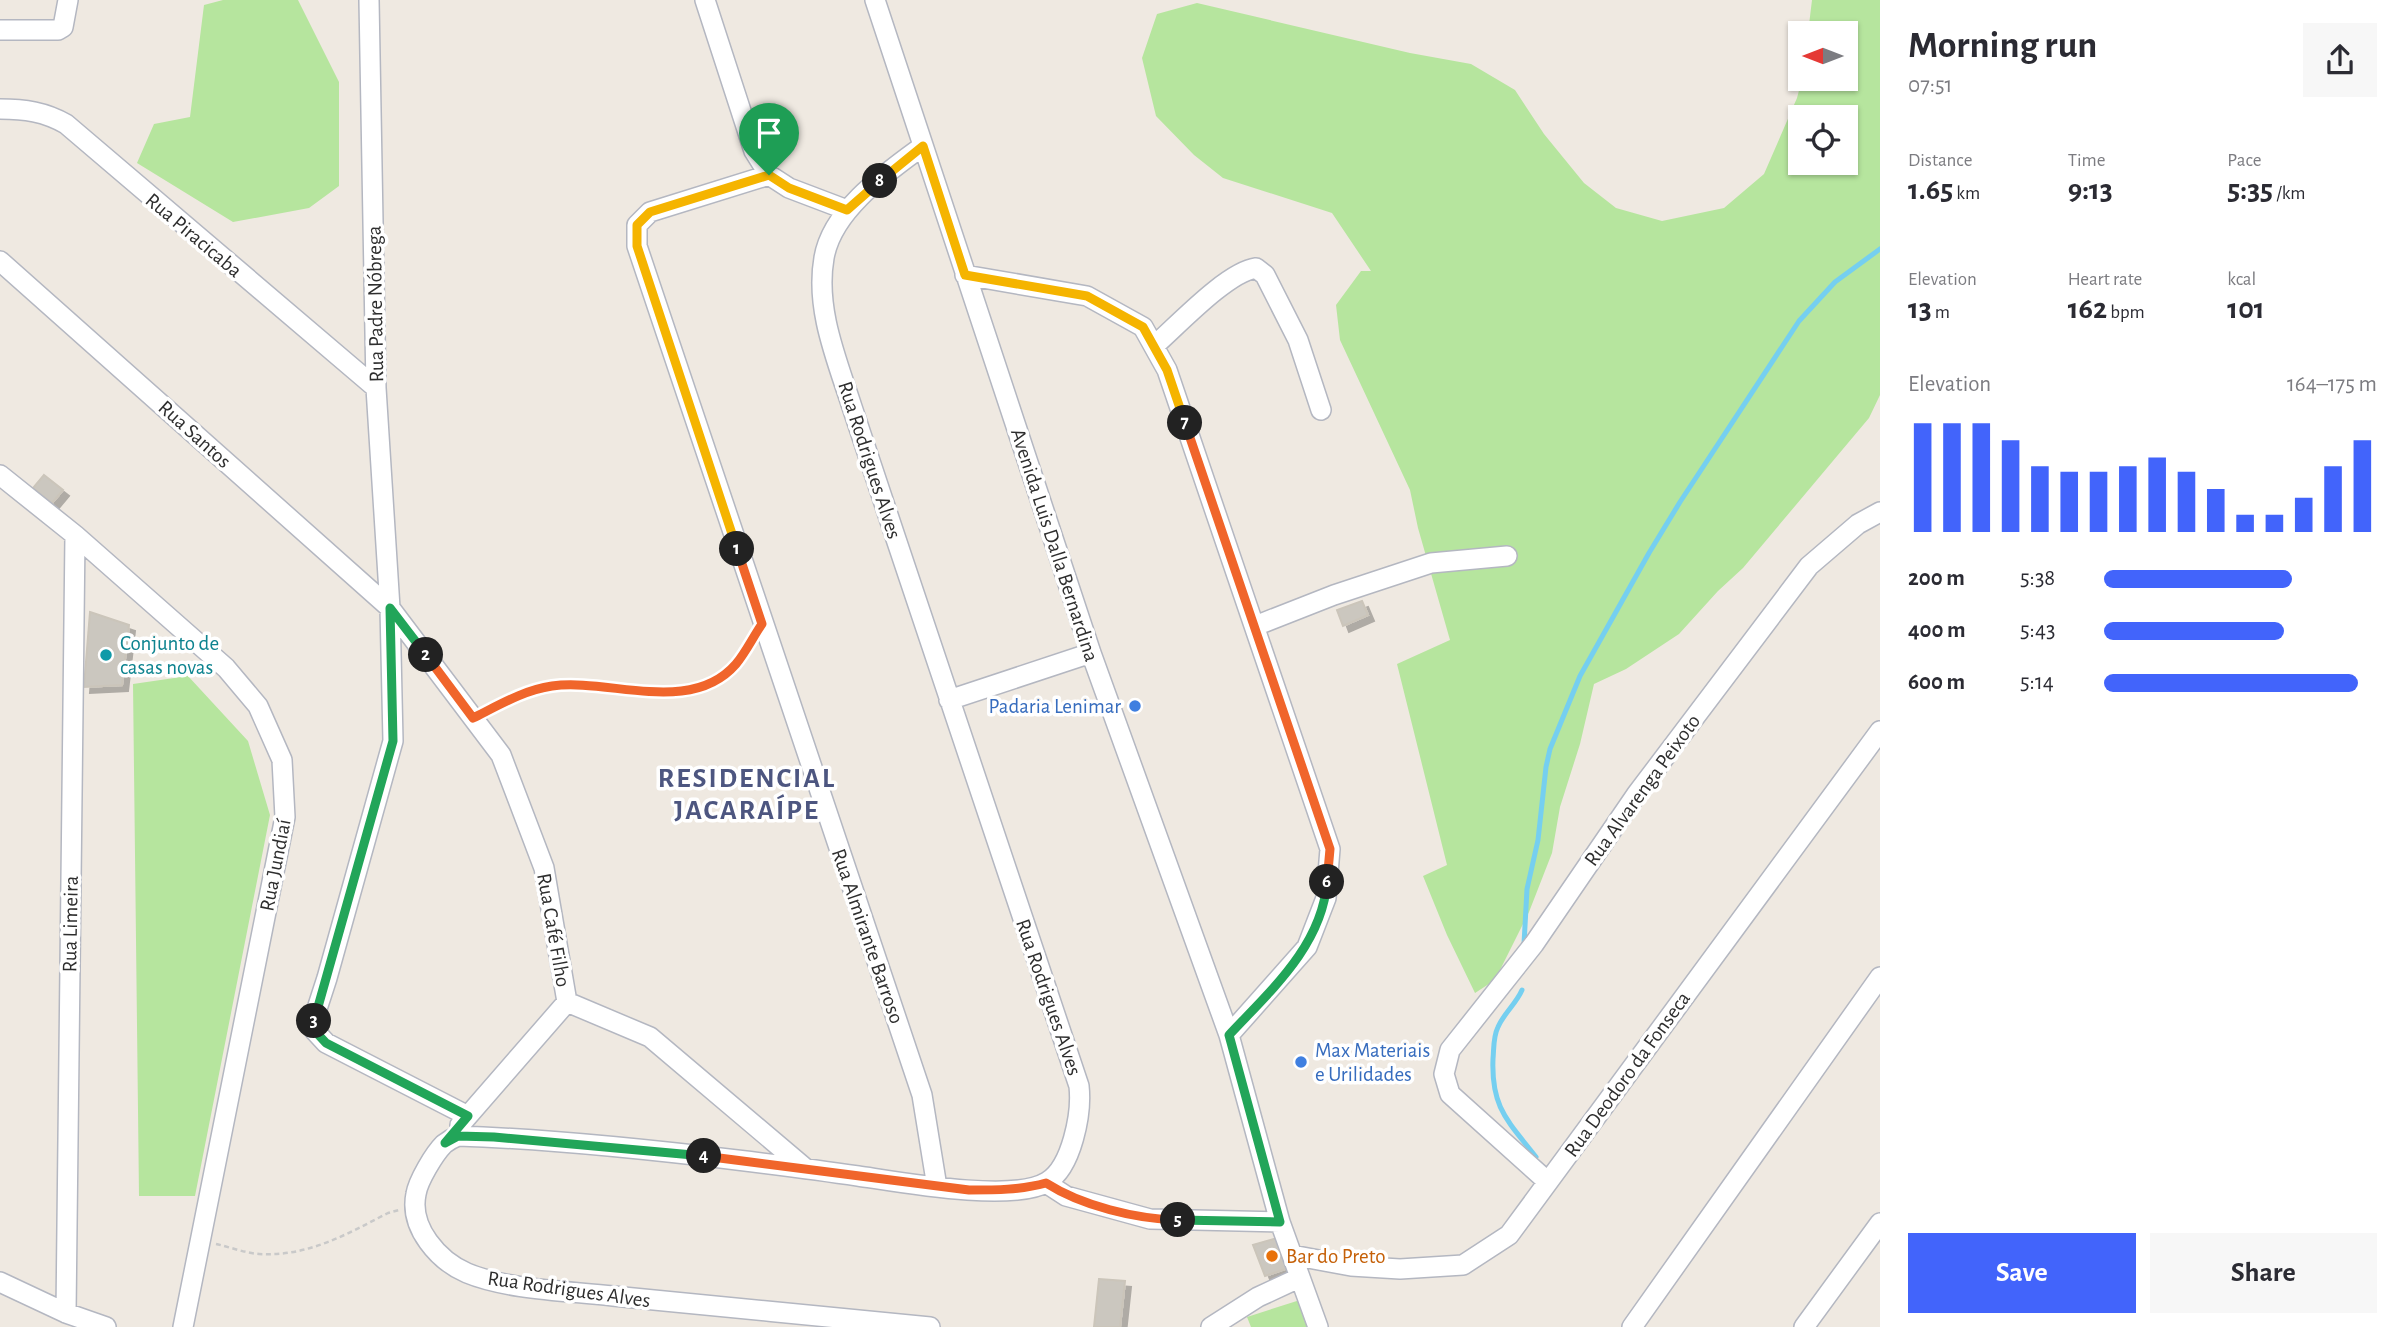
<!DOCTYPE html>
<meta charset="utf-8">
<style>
body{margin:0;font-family:"Alegreya Sans",sans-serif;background:#f7f7f7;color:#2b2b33;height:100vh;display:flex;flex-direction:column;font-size:26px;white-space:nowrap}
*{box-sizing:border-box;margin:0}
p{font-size:23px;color:#7c7c81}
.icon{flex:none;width:38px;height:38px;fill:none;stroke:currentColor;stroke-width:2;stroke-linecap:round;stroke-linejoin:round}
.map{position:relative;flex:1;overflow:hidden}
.sheet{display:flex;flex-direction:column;background:#fff;width:525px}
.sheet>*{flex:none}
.needle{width:46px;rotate:270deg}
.buttons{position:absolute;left:1788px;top:21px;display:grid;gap:14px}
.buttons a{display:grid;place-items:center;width:70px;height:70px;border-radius:0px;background:#fff;box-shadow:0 2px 5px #0004;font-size:35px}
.pin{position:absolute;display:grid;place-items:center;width:60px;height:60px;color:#fff;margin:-72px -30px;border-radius:50% 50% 50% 0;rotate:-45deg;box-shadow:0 0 7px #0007}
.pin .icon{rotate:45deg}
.km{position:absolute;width:35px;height:35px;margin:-18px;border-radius:50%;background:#222;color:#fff;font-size:19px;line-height:35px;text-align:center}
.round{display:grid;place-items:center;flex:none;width:74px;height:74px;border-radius:0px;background:#f7f7f7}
.overview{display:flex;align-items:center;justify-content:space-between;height:119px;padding:0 28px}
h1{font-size:38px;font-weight:700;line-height:52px}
.stats{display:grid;grid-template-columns:repeat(3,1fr);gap:10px;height:119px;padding:7px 28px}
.stats div{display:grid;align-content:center}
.stats b{font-size:30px;font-weight:700}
.stats small{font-size:19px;font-weight:400}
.stats p{font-size:19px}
.chart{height:196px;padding:14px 28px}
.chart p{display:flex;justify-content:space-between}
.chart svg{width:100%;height:126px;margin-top:7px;stroke:#4264fb;stroke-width:6}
.primary-button{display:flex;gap:14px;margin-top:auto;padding:14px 28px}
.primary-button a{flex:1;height:80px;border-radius:0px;background:#4264fb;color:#fff;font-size:28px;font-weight:700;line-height:80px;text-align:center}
.primary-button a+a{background:#f7f7f7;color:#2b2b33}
ul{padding:0 28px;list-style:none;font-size:23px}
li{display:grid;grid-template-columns:112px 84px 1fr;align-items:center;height:52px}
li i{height:18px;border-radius:9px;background:#4264fb}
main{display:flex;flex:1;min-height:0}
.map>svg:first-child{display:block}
</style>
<main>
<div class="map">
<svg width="1880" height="1327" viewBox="0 0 1880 1327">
<defs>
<filter id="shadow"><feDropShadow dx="6" dy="6" stdDeviation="0" flood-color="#0004"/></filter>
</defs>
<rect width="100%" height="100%" fill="#efe9e1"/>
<path fill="#b6e59e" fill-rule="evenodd" d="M223,0h75l41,82v104l-30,22 -76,14 -96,-59 17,-39 36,-7 14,-112z
M1812,0h68v395l-11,23 -126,150 -25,23 -39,43 -53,35 -32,15 -14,60 -20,63 -8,46 -23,59 -34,68 -20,13 -28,-58 -24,-59 24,-11 -50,-201 53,-24 -32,-112 -8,-38 -70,-150 -4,-35 25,-34h10l-39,-58 -109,-35 -29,-23 -38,-39 -14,-58 15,-44 40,-11 213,50 61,11 44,26 29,44 40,49 32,25 46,13 62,-13 40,-34 33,-76 5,-19h44v-46h-38zM1801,117h45v46h-45z
M188,676l60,65 22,74 -75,381h-56l-6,-512z
M1300,1300l9,27h-58l-4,-10z"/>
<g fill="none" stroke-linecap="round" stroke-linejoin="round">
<path stroke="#75cff0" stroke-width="5" d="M1524,944l3,-55 11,-49 8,-73 4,-18 30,-73 69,-123 31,-51 119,-181 36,-39 45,-33
M1522,990c-6,14 -18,23 -24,37 -5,10 -4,21 -5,32 -2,49 15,62 43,98"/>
</g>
<path fill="#cbc7bf" stroke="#cbc5ba" stroke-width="2" filter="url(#shadow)" d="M44,475l19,15 -11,13 -19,-15z
M1362,601l6,14 -25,11 -6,-16z
M90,612l39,13 -7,60 -38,2z
M1281,1237l10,30 -26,9 -12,-31z
M1099,1279l26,2 -5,46h-26z"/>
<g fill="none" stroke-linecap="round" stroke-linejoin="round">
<defs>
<path id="street" d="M369,0l7,388 14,220 3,133 -66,237 -12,37 -1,15 12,13 142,73
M705,0l49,151 15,24 20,13 58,22
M875,0l216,653 138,382 51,187 38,105
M0,30h58l5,-3 5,-27
M0,109c25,0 45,3 66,15l310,264
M923,146c-37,27 -91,64 -99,112 -9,51 13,102 28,149 14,42 28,84 42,126 61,184 124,368 185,553 3,27 -7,81 -32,96 -34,21 -148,0 -189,-6 -40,-6 -80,-11 -121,-16 -92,-11 -186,-21 -279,-24 -5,2 -10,5 -14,8 -10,10 -26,37 -28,50 -7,34 23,67 51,79 41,17 102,18 146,23 106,11 211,20 317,31
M769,175l-119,37 -13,13v21l285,849 15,92
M0,261l390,347 111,147 43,113 23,134
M965,275l122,21 56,31 24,43 163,479 -4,49 -19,49 -78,88
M1154,346c23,-20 73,-74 102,-78l9,7 33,65 23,70
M0,475l75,60 151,133 32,38 24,54 3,57 -102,510
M1255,626l79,-31 97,-32 76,-7
M949,700l142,-47
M567,1002l83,35 156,132
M460,1125l107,-123
M1548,1182l-98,-88 -6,-20 6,-24 84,-106 102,-149 173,-229 49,-42 22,-12
M1046,1183l20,13 84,23 130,3
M1292,1255l59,11 49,3 63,-4 46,-30 371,-504
M0,1282l66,31 40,14
M66,1313l9,-778
M1211,1327l47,-30 41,-19
M1632,1327l248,-350
M1804,1327l76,-104"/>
</defs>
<use href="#street" stroke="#b4b7c1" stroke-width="22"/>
<path stroke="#c9c9c9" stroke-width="2.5" stroke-dasharray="5 3.5" stroke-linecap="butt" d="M489,710l28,-14 36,-10 46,-1 58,8 51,-7 27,-21 15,-24
M216,1244c14,3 29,9 43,10 49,3 88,-20 129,-41l11,-3"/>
<use href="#street" stroke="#fff" stroke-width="19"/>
</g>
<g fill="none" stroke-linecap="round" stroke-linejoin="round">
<defs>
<path id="split-1" d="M737,549l-100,-303v-21l13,-13 119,-37"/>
<path id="split-2" d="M426,655l47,63c26,-13 51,-28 79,-32 58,-8 139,30 184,-22 10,-12 17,-27 26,-40l-25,-75"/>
<path id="split-3" d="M314,1021l79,-280 -3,-133 36,47"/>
<path id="split-4" d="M314,1021v9l12,13 142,73 -23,27 13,-7 36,1 210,19"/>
<path id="split-5" d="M704,1156l265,34c26,0 52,0 77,-7 36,23 90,36 132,37"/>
<path id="split-6" d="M1178,1220l102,2 -51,-187c41,-44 93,-89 98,-153"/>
<path id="split-7" d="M1185,423l145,426 -3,33"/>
<path id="split-8" d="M880,181l43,-35 42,129 122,21 56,31 24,43 18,53"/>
<path id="split-9" d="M769,175l20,13 58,22 33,-29"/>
</defs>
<use href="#split-1" stroke="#fff" stroke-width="14"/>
<use href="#split-2" stroke="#fff" stroke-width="14"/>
<use href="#split-3" stroke="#fff" stroke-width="14"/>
<use href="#split-4" stroke="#fff" stroke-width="14"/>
<use href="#split-5" stroke="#fff" stroke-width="14"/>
<use href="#split-6" stroke="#fff" stroke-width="14"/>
<use href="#split-7" stroke="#fff" stroke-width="14"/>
<use href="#split-8" stroke="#fff" stroke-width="14"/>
<use href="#split-9" stroke="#fff" stroke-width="14"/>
<use href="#split-1" stroke="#f5b400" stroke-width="9"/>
<use href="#split-2" stroke="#f0652b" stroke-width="9"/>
<use href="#split-3" stroke="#22a559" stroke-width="9"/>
<use href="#split-4" stroke="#22a559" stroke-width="9"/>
<use href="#split-5" stroke="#f0652b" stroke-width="9"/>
<use href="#split-6" stroke="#22a559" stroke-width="9"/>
<use href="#split-7" stroke="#f0652b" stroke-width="9"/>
<use href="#split-8" stroke="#f5b400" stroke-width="9"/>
<use href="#split-9" stroke="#f5b400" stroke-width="9"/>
</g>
<circle fill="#0f9aa8" stroke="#fff" stroke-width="2.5" cx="106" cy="655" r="7"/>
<g fill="#3f7fe0" stroke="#fff" stroke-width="2.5">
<circle cx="1135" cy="706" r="7"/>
<circle cx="1301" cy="1062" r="7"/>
</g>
<circle fill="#e8710a" stroke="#fff" stroke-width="2.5" cx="1272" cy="1256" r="7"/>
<g text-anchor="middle" stroke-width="7" stroke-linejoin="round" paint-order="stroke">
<g font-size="21" fill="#2e2e2e" stroke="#fff">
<text transform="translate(194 235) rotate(40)" y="7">Rua Piracicaba</text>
<text transform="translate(375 304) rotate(-91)" y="7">Rua Padre Nóbrega</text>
<text transform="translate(195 434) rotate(42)" y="7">Rua Santos</text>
<text transform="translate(870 460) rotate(72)" y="7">Rua Rodrigues Alves</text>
<text transform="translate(1055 545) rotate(72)" y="7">Avenida Luis Dalla Bernardina</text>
<text transform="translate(1642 790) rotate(-54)" y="7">Rua Alvarenga Peixoto</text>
<text transform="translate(275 865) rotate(-79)" y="7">Rua Jundiaí</text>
<text transform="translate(70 924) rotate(-89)" y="7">Rua Limeira</text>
<text transform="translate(554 930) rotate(80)" y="7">Rua Café Filho</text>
<text transform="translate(868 936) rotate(71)" y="7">Rua Almirante Barroso</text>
<text transform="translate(1049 997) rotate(71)" y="7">Rua Rodrigues Alves</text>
<text transform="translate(1627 1074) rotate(-54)" y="7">Rua Deodoro da Fonseca</text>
<text transform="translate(569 1289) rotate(8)" y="7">Rua Rodrigues Alves</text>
</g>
<g font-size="21" fill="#0d838f" stroke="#fff" text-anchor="start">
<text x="120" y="650">Conjunto de<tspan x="120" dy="24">casas novas</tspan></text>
</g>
<g font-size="21" fill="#366cbe" stroke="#fff" text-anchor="end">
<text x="1121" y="713">Padaria Lenimar</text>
<text x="1315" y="1057" text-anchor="start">Max Materiais<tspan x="1315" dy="24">e Urilidades</tspan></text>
</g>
<g font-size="21" fill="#c56008" stroke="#fff" text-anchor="start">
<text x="1286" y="1263">Bar do Preto</text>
</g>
<g font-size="28" font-weight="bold" letter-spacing="2" fill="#4d5680" stroke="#fff">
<text x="747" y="787">RESIDENCIAL<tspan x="747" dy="32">JACARAÍPE</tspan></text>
</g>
</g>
</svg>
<div class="buttons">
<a><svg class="needle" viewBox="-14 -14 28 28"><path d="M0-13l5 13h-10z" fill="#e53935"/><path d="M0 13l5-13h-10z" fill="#7c7c81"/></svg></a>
<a><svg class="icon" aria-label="locate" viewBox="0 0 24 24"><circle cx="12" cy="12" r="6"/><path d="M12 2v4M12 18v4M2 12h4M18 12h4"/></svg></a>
</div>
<div class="pin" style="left:769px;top:175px;background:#1e9e55"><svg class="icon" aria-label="arrive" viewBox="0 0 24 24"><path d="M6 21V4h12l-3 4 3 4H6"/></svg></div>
<b class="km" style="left:737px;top:549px">1</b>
<b class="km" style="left:426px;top:655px">2</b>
<b class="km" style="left:314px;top:1021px">3</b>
<b class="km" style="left:704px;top:1156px">4</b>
<b class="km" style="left:1178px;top:1220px">5</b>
<b class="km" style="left:1327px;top:882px">6</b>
<b class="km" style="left:1185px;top:423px">7</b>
<b class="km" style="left:880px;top:181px">8</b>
</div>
<section class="sheet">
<div class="overview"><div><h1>Morning run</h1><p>07:51</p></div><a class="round"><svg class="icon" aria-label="share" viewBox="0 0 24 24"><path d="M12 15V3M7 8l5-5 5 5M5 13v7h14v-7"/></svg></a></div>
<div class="stats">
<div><p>Distance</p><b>1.65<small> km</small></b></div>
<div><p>Time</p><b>9:13</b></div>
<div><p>Pace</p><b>5:35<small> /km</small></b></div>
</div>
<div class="stats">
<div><p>Elevation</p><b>13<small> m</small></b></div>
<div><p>Heart rate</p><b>162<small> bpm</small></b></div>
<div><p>kcal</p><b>101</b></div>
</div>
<div class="chart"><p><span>Elevation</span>164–175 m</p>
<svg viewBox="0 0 160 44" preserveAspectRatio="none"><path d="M5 44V6M15 44V6M25 44V6M35 44V12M45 44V21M55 44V23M65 44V23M75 44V21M85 44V18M95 44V23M105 44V29M115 44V38M125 44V38M135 44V32M145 44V21M155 44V12"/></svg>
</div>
<ul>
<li><b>200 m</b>5:38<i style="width:69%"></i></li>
<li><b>400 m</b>5:43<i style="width:66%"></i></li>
<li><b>600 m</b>5:14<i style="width:93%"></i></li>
</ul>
<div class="primary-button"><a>Save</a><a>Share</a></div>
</section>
</main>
